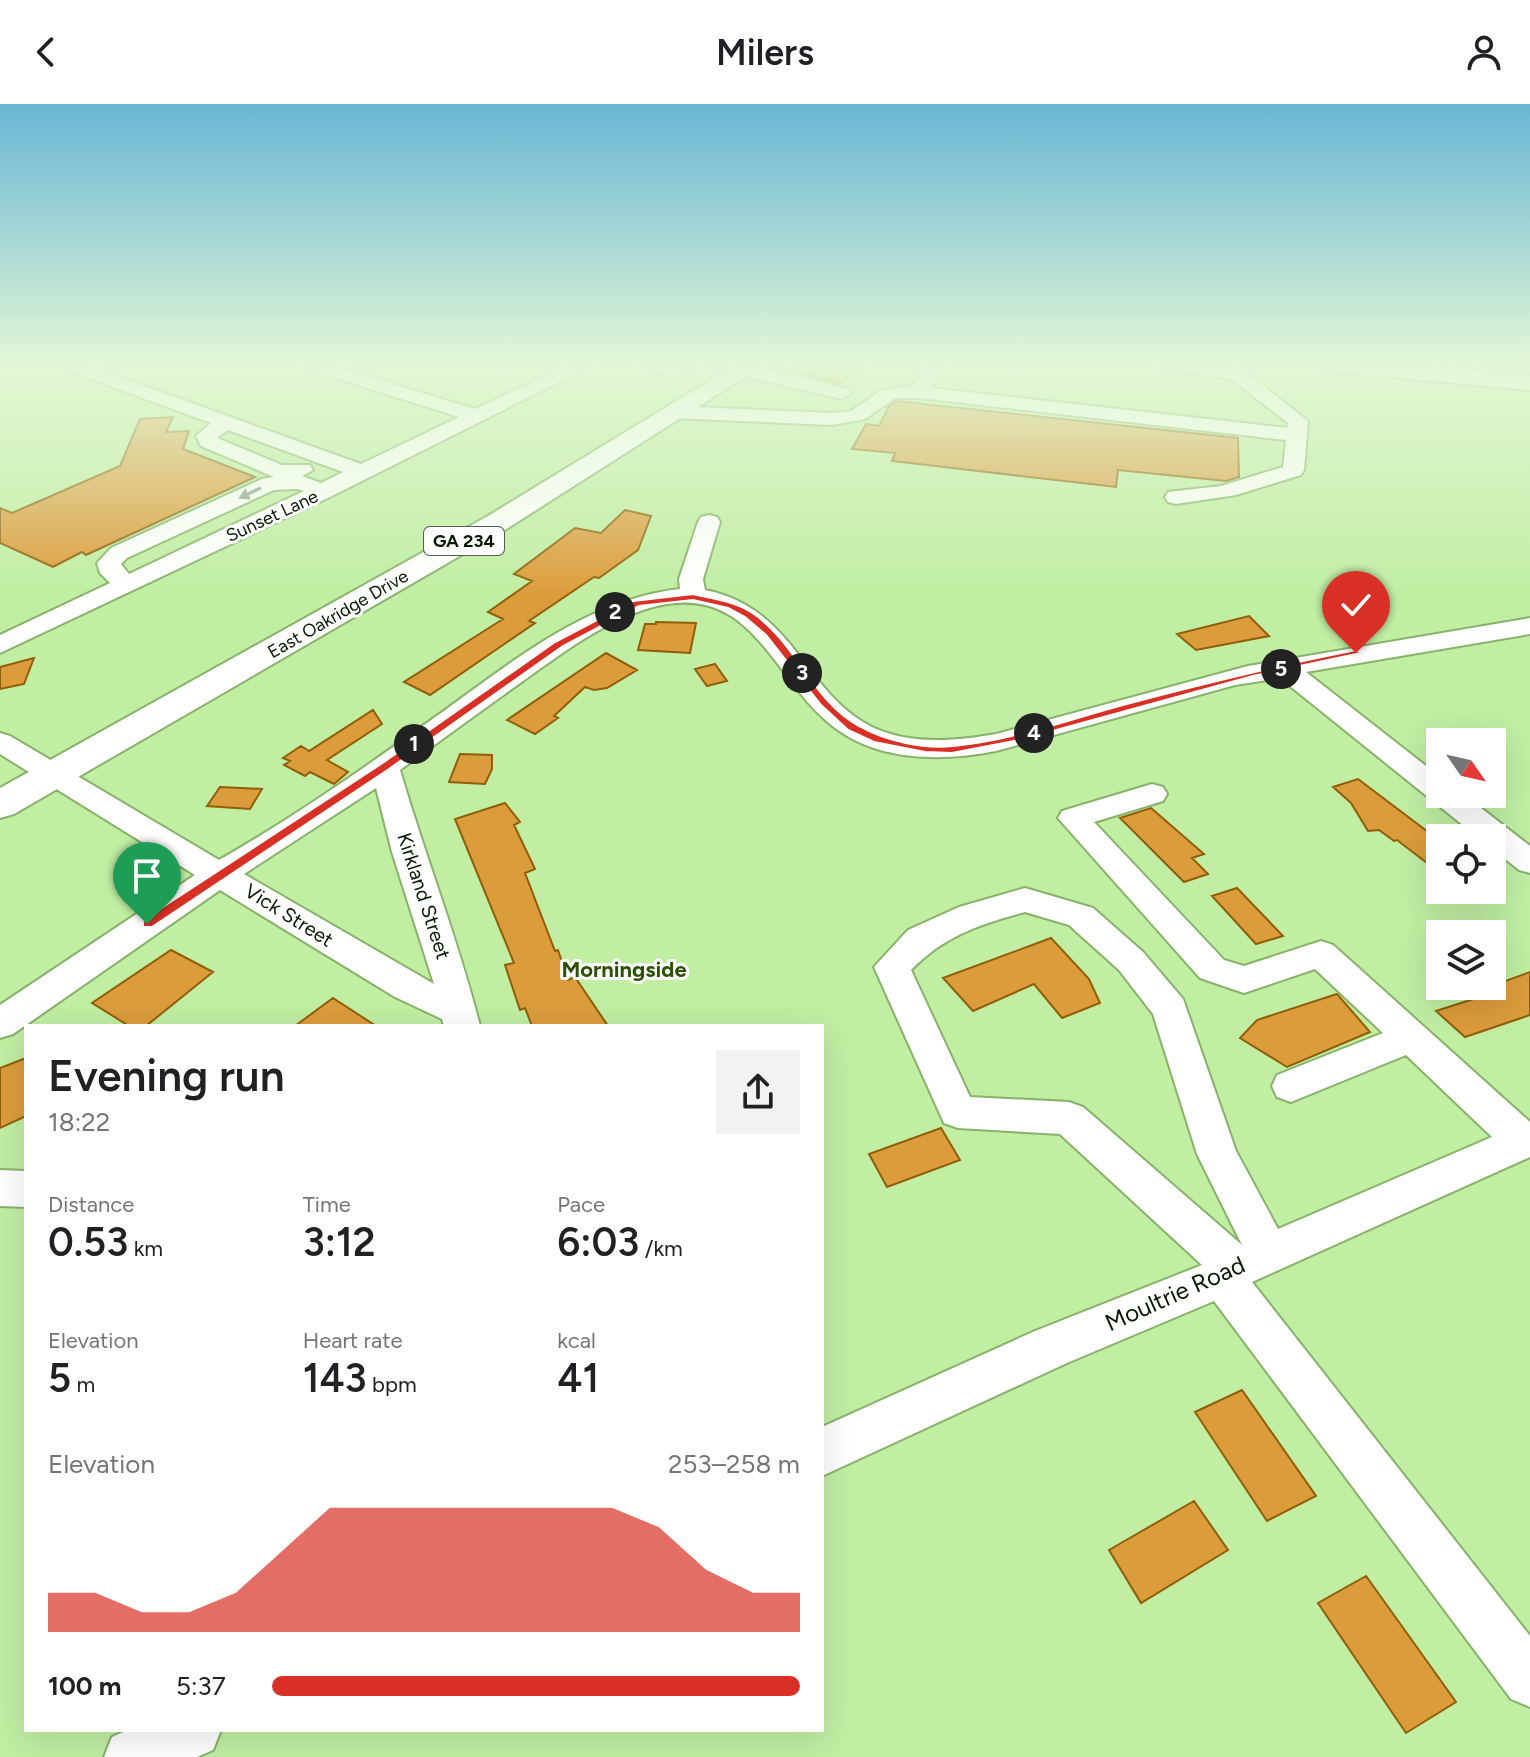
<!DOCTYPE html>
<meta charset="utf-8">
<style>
body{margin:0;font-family:Figtree,sans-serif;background:#f2f2f2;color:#202124;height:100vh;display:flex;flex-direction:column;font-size:30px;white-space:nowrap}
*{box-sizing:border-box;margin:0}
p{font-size:26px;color:#757577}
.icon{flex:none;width:44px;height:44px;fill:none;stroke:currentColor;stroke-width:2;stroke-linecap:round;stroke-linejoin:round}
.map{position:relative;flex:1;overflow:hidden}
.details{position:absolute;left:24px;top:920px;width:800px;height:708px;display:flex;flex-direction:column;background:#fff;border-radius:0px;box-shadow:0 8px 32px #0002}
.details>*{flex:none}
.needle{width:52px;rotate:124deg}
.buttons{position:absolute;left:1426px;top:624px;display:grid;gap:16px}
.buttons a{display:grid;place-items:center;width:80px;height:80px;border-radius:0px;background:#fff;box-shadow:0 8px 32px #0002;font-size:40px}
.pin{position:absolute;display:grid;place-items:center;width:68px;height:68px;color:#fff;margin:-82px -34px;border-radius:50% 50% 50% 0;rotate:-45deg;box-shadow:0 0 8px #0007}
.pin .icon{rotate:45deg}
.km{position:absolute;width:40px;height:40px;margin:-20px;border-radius:50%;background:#222;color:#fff;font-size:22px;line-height:40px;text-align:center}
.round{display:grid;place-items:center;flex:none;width:84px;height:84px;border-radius:0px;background:#f2f2f2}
.head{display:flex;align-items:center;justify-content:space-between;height:136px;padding:0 24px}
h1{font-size:44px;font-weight:600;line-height:60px}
.stats{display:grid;grid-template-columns:repeat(3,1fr);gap:12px;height:136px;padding:8px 24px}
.stats div{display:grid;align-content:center}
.stats b{font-size:40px;font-weight:600}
.stats small{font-size:22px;font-weight:400}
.stats p{font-size:22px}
.chart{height:224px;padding:16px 24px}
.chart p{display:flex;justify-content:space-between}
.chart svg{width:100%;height:144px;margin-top:8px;fill:#d93025;opacity:.7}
ul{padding:0 24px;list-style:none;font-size:26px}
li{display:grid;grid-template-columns:128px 96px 1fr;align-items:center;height:60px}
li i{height:20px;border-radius:10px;background:#d93025}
header{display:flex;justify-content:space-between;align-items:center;height:104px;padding:0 24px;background:#fff;font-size:36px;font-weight:600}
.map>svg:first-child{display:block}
</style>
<header><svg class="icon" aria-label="back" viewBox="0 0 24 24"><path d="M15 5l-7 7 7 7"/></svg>Milers<svg class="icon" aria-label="person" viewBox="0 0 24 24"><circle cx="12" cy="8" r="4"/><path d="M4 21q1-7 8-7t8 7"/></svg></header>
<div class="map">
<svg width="1530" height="1653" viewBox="0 0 1530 1653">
<rect width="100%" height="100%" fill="#c1eea3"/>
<path fill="#dd9c3c" stroke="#8f5f08" stroke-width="2" d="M791,260h75l-27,19 -48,-12z
M896,297l342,37 1,39 -13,4 -108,-11 -2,17 -224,-26 3,-8 -43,-4 14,-25 13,2 10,-20z
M173,313l-7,15 23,-1 -6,18 72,28 -169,78 -4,-3 -29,15 -53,-24v-35l12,5 108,-47 20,-47z
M625,406l26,6 -13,34 -39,28 -5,-1 -65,44 6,2 -105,72 -26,-13 99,-63 -15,-7 44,-31 -18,-7 61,-46 26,5z
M1249,512l20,20 -73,14 -19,-16z
M656,518l40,1 -6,30 -52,-3 7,-26h11z
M606,549l31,17 -30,18 -13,2 -9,-3 -31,29 4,2 -23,16 -28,-14z
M34,554l-10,26 -24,5v-22z
M715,560l12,17 -20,5 -12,-17z
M373,606l9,14 -55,36 21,12 -14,12 -24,-12 -5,4 -21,-11 6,-4 -7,-3 18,-12 8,5z
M460,650l32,1v14l-7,15 -36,-2z
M1358,675l82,62v32l-43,-33 -3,1 -15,-11 -11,1 -17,-28 -18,-16z
M220,683l42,2 -12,20 -43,-3z
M505,699l15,19 -6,3 21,44 -10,4 30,78 3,-1 10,30 7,-3 33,49h-76l-7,-18 -5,2 -15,-45 9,-2 -59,-144z
M1151,704l53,46 -12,4 16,16 -24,8 -64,-64z
M1237,784l46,48 -27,8 -44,-48z
M1051,834l38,41 11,24 -38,15 -28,-34 -61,27 -30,-33z
M171,846l42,22 -67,54h-17l-37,-23z
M1530,868v43l-65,22 -29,-26 50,-16 -5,-5z
M1337,890l33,38 -83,35 -47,-29 17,-18z
M333,894l43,28h-81z
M26,954v58l-26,12v-60z
M941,1024l19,32 -73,27 -18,-33z
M1242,1286l74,106 -49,25 -72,-109z
M1194,1397l34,49 -87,53 -32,-53z
M1366,1472l90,126 -50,31 -88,-130z"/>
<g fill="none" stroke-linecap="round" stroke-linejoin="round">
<defs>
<path id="minor" d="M58,260h25l278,100 98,-47 -155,-49 -3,-4h26l148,45 97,-45h23l-263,132 -332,157v-18l110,-52 -10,-10 -3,-10 14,-15 151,-69 12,-2 -73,-31 -5,-10 15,-13 -150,-55zM228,326l115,42 -22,11 -19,-7 11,-6 -3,-5h-28l-65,-27zM297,385l7,2 -175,83 -8,-10 6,-6 147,-68z
M639,260h61l-22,13 -36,-9z
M743,260l105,25 3,4 -10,6 -105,-25 -2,-4 2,-4z
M929,260h18l-16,24 356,40 1,-5 -57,-44 -70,-10 -9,-5h47l44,6 65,51 -4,49 -3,5 -65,20 -60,9 -8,-2 -3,-5 3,-5 53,-6 62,-19 3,-27 -367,-42h-24l-30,21 -33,6 -160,-7 -10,-6 10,-6 160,7 19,-2 31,-21 31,-4z
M1452,260h18l5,13 -9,6 -7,-2z
M709,411l8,2 3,5 -17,57 2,11c91,18 98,104 169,138 38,17 82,13 122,6l252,-68 282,-48v16l-224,38 134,105v17h23l67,52v27l-11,-3 -27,-22v-10h-13l-199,-160 -45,7 -239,66c-51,10 -113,11 -158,-21 -68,-48 -84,-157 -195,-120 -44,15 -82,44 -120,71 -41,29 -82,59 -123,89 25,86 58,169 80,256h-36l-2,-7 -47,-22 -175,-107 -207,144 -13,4v-33l195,-130 -195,-121v-21l10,3 209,124c72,-41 138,-87 205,-135 79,-55 157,-125 256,-136l-1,-10 19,-57 3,-5zM376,684l16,64 42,132 -190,-110z
M1152,680l11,3 4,7 -4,7 -69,21 130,138 20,6 77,-25 12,4 197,177v35l-278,125 278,354v71l-19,-8 -297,-398 -147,62 -245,113v-49l213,-96 167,-66 -142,-131 -102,-6 -14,-5 -70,-156 34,-37 51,-23 66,-19 68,20 50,44 40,47 53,152 42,78 214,-92 -86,-82 -115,47 -14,-5 -5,-11 5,-11 106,-42 -68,-64 -71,24 -44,-15 -142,-160 4,-7zM1025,808l44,13 50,45 34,44 44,140 45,91 -159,-138 -14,-5 -99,-5 -59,-127c33,-34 69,-46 114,-58z
M0,1066l26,1v36l-26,-1z
M128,1626h93l-8,20 -16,7h-93l8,-20z"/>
<path id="major" d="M737,260h28l-257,164 -494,286 -14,4v-30l488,-272z
M1313,260h84l133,12v14l-205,-19 -8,-2z"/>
</defs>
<use href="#minor" stroke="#88b26a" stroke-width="4"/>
<use href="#major" stroke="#88b26a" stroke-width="4"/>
<use href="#minor" fill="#fff" fill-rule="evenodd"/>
<use href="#major" fill="#fff" fill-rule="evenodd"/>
</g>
<defs><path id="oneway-solid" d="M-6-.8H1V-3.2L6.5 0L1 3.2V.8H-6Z" transform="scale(2)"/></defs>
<use fill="#90988c" href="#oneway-solid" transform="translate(250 389) rotate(155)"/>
<linearGradient id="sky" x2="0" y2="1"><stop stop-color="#68b6d4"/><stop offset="0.53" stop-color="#e3f7d6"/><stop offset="1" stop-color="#e3f7d6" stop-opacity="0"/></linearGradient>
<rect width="1530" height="491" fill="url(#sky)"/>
<path fill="#d93025" stroke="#fff" stroke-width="2" d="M693,490c20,5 41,7 58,18 44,28 61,89 108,114 26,15 64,23 94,20 56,-5 112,-25 166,-40 79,-21 156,-40 237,-56l5,3 -108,23 -233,64 -68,13 -27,-1 -51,-10 -26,-12 -27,-25 -55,-70 -21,-18 -17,-9 -35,-8 -54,6 -76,40 -174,123 -237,158h-9v-7l238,-156 174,-122 78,-41z"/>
<g text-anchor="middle" stroke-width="6" stroke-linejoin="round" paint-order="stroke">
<g font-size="18" fill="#091900" stroke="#fff">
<text transform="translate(272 412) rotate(-25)" y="6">Sunset Lane</text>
<text transform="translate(338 510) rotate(-30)" y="6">East Oakridge Drive</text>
</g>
<rect fill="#fff" stroke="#535e4c" stroke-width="2" x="424" y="423" width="80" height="28" rx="6"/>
<g font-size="18" font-weight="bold" fill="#091900">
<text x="464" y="443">GA 234</text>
</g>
<g font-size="20" fill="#091900" stroke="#fff">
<text transform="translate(424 792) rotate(72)" y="7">Kirkland Street</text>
<text transform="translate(289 811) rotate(32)" y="7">Vick Street</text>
</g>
<g font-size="22" font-weight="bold" fill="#2c5103" stroke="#fff">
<text x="624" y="873">Morningside</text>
</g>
<g font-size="24" fill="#091900" stroke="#fff">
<text transform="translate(1175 1190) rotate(-24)" y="8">Moultrie Road</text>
</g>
</g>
</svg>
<div class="buttons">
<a><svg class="needle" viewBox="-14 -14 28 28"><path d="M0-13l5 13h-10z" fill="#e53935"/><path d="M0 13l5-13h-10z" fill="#757577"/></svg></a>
<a><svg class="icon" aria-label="locate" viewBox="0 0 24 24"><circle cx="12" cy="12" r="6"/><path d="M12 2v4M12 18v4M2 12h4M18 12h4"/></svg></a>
<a><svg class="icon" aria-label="layers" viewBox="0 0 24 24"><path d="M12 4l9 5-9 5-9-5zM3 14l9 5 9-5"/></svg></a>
</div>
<div class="pin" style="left:147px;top:820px;background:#1e9e55"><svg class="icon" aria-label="arrive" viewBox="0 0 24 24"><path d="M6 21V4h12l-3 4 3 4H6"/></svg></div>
<div class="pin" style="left:1356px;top:549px;background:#d93025"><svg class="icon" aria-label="check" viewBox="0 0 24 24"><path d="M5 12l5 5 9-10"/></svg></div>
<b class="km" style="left:414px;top:640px">1</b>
<b class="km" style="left:615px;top:508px">2</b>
<b class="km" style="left:802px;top:569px">3</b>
<b class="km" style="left:1034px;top:629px">4</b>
<b class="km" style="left:1281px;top:565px">5</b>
<section class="details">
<div class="head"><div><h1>Evening run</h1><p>18:22</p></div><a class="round"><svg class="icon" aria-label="share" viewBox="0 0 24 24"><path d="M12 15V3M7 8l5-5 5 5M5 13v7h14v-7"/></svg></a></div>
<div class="stats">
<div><p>Distance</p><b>0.53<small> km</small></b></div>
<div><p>Time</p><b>3:12</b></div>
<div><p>Pace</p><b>6:03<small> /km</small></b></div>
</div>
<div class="stats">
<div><p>Elevation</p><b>5<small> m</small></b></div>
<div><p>Heart rate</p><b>143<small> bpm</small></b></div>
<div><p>kcal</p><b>41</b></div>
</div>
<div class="chart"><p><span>Elevation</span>253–258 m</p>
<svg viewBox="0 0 160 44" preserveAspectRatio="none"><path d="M0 44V32L10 32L20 38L30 38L40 32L50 19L60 6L70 6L80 6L90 6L100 6L110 6L120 6L130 12L140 25L150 32L160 32V44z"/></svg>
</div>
<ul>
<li><b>100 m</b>5:37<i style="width:100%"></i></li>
</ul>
</section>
</div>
